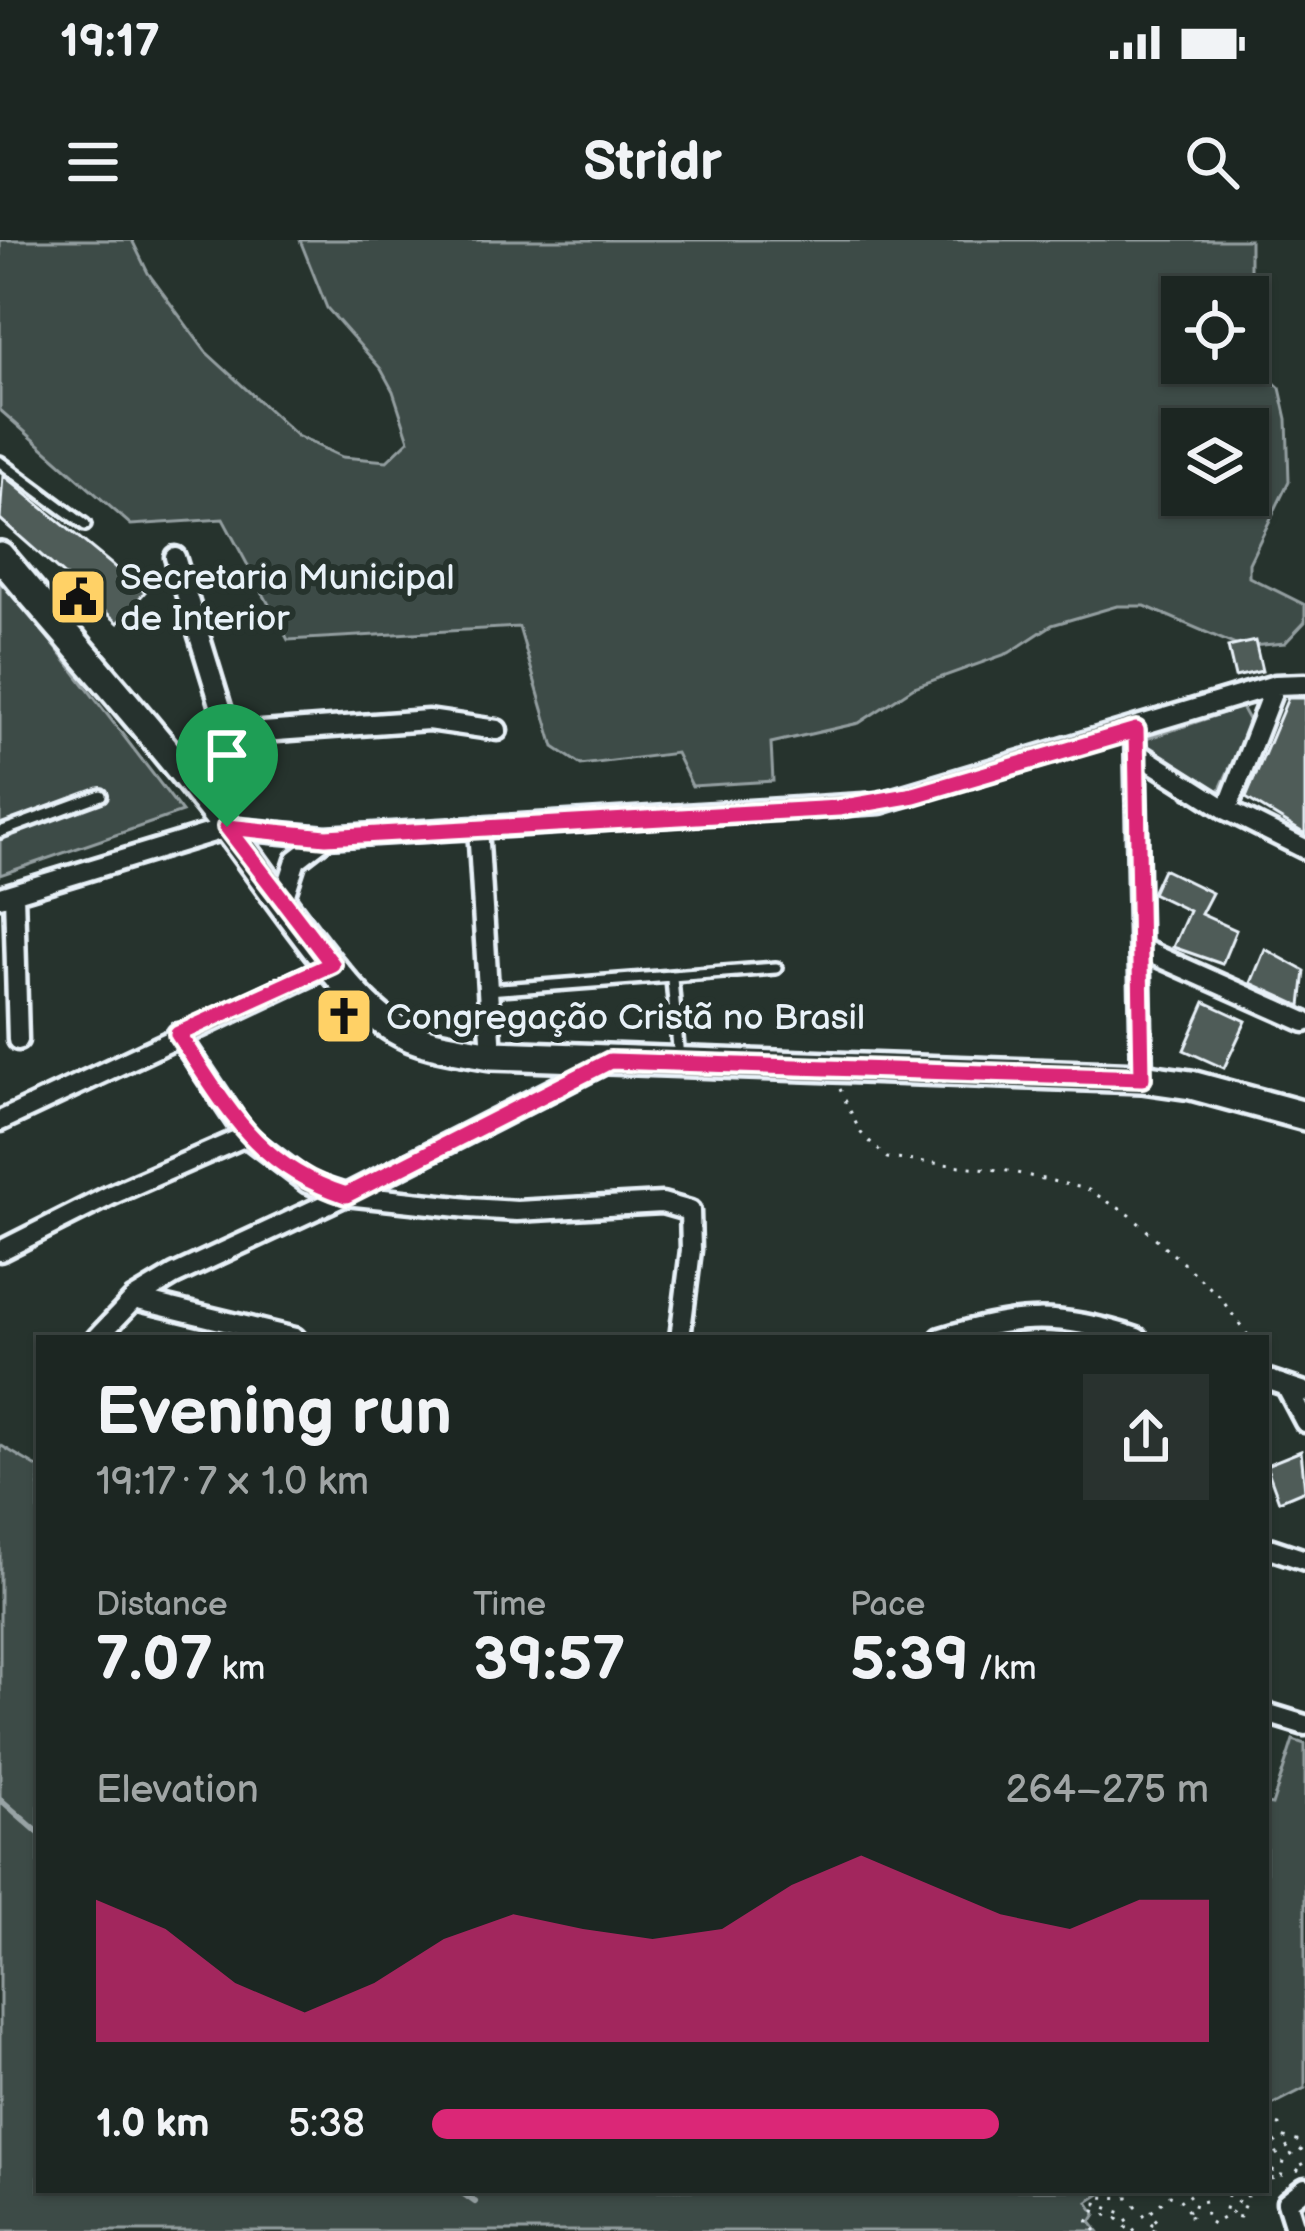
<!DOCTYPE html>
<meta charset="utf-8">
<style>
body{margin:0;font-family:"Balsamiq Sans",sans-serif;background:#29322f;color:#f1f3f6;height:100vh;display:flex;flex-direction:column;font-size:45px;white-space:nowrap}
*{box-sizing:border-box;margin:0}
p{font-size:39px;color:#a0a5a5}
.icon{flex:none;width:66px;height:66px;fill:none;stroke:currentColor;stroke-width:2;stroke-linecap:round;stroke-linejoin:round}
.map{position:relative;flex:1;overflow:hidden}
.panel{position:absolute;left:36px;top:1095px;width:1233px;height:858px;display:flex;flex-direction:column;background:#1c2622;border-radius:0px;box-shadow:0 3px 9px #0004,0 0 0 3px #3a4340}
.panel>*{flex:none}
.fabs{position:absolute;left:1161px;top:36px;display:grid;gap:24px}
.fabs a{display:grid;place-items:center;width:108px;height:108px;border-radius:0px;background:#1c2622;box-shadow:0 3px 9px #0004,0 0 0 3px #3a4340;font-size:60px}
.pin{position:absolute;display:grid;place-items:center;width:102px;height:102px;color:#fff;margin:-123px -51px;border-radius:50% 50% 50% 0;rotate:-45deg;box-shadow:0 0 12px #0007}
.pin .icon{rotate:45deg}
.round{display:grid;place-items:center;flex:none;width:126px;height:126px;border-radius:0px;background:#29322f}
.overview{display:flex;align-items:center;justify-content:space-between;height:204px;padding:0 60px}
h1{font-size:66px;font-weight:700;line-height:90px}
.figures{display:grid;grid-template-columns:repeat(3,1fr);gap:18px;height:204px;padding:12px 60px}
.figures div{display:grid;align-content:center}
.figures b{font-size:60px;font-weight:700}
.figures small{font-size:33px;font-weight:400}
.figures p{font-size:33px}
.chart{height:336px;padding:24px 60px}
.chart p{display:flex;justify-content:space-between}
.chart svg{width:100%;height:216px;margin-top:12px;fill:#db2777;opacity:.7}
ul{padding:0 60px;list-style:none;font-size:39px}
li{display:grid;grid-template-columns:192px 144px 1fr;align-items:center;height:90px}
li i{height:30px;border-radius:15px;background:#db2777}
.status{display:flex;justify-content:space-between;align-items:center;height:84px;padding:0 60px;background:#1c2622;direction:ltr}
.status svg{height:33px;fill:currentColor}
header{display:flex;justify-content:space-between;align-items:center;height:156px;padding:0 60px;background:#1c2622;font-size:54px;font-weight:700}
.map>svg:first-child{display:block}
</style>
<div class="status"><b>19:17</b><svg viewBox="0 0 49 12"><path d="M0 12V9h3v3zM5 12V6h3v6zM10 12V3h3v9zM15 12V0h3v12zM26 1h20v11H26zM47 4h2v5h-2z"/></svg></div>
<header><svg class="icon" aria-label="menu" viewBox="0 0 24 24"><path d="M4 6h16M4 12h16M4 18h16"/></svg>Stridr<svg class="icon" aria-label="search" viewBox="0 0 24 24"><circle cx="10" cy="10" r="6"/><path d="M15 15l6 6"/></svg></header>
<div class="map">
<svg width="1305" height="1991" viewBox="0 0 1305 1991">
<rect width="100%" height="100%" fill="#26332d"/>
<filter id="ink" filterUnits="userSpaceOnUse"><feTurbulence type="fractalNoise" baseFrequency=".00833" numOctaves="2"/><feDisplacementMap in="SourceGraphic" scale="24" xChannelSelector="R" yChannelSelector="G"/><feConvolveMatrix kernelMatrix="1 2 1 2 8 2 1 2 1" color-interpolation-filters="sRGB"/></filter>
<g filter="url(#ink)">
<path fill="#3e4b47" stroke="#939ea0" stroke-width="3" fill-rule="evenodd" d="M0,0h132l16,33 58,79 91,84 45,21 45,4 22,-21 -16,-49 -12,-22 -54,-61 -27,-68h950v36l-15,21h-53v66h66v-4l32,29 7,31 2,62 -40,82v14l56,28v17l-20,21 -45,4 -95,-41h-28l-65,19 -43,28 -95,34 -55,36 -88,20 2,38 -81,5 -16,-33 -95,12 -27,-18 -35,-120 -231,13 -65,-121 -92,6 -131,-115zM1182,189h66v66h-66z
M0,335l182,237 -182,63z
M1241,467l9,16 -31,68 -72,-45 -1,-7z
M0,1205l39,23v722h1068l-19,12 8,12 -5,8 7,9h-1098z
M1293,1500l12,4v344l-39,20v-304l6,1z"/>
<g fill="none" stroke-linecap="round" stroke-linejoin="round">
<path stroke="#98a3a5" stroke-width="6" d="M0,1559l39,34
M458,1950l17,12"/>
</g>
<path fill="#505c59" stroke="#e8f1f8" stroke-width="3" d="M3,235l142,117 -27,31 -118,-104z
M1255,401l7,30 -27,6 -7,-30z
M1288,458h17v136l-59,-36z
M1163,629l49,24 -11,21 35,16 -14,34 -49,-17 16,-36 -37,-18z
M1265,709l40,22 -4,35 -50,-23z
M1205,762l41,19 -22,47 -40,-18z
M1301,1211l4,39 -26,11 -13,-36z"/>
<g fill="none" stroke-linecap="round" stroke-linejoin="round">
<defs>
<path id="lane" d="M0,222l85,63
M0,592l101,-37
M672,739l7,80
M488,750l288,-22"/>
<path id="street" d="M175,317l56,183
M1135,490l7,348
M1137,513l90,57 78,39
M189,539l42,-39 18,-7 179,-13 69,10
M1227,570l48,-125
M478,587l14,228
M14,653l4,147
M0,657l227,-69 99,9 554,-34 395,-118 30,-1
M283,660l13,-40 30,-23
M1141,709l164,73
M178,794l68,102 62,47 38,12 123,13 48,3 145,-8 28,8 1,39 -11,88
M0,881l332,-156
M0,1011l111,-56 135,-59
M134,1059l161,39
M97,1098l37,-39 40,-24 172,-80 261,-133
M941,1098c77,-24 119,-25 196,0
M1266,1139l39,13
M1286,1146l19,36
M1266,1307l39,13
M1266,1473l39,12
M1296,1991l-9,-29 18,-14"/>
<path id="secondary" d="M0,316c75,89 153,176 224,268 40,51 120,175 171,205 28,17 65,20 97,26l650,23 49,7 114,31"/>
</defs>
<use href="#lane" stroke="#e8f1f8" stroke-width="18"/>
<use href="#street" stroke="#e8f1f8" stroke-width="27"/>
<use href="#secondary" stroke="#e8f1f8" stroke-width="36"/>
<path stroke="#e8f1f8" stroke-width="3" stroke-dasharray="3 9" stroke-linecap="butt" d="M840,849l20,43 27,26 121,13 79,18 43,26 89,81 31,42
M1266,1883l14,2 -2,6 -12,-1
M1266,1912l15,-15 16,4 -29,19 6,9 -5,10 12,-1 3,-17 15,-12 6,4
M1299,1931l-4,-3 10,-5
M1198,1950l4,3 5,27 6,4 10,-6 5,-22 -4,-6
M1232,1950l6,11 -8,14 10,2 7,-20 -5,-7
M1096,1991l-8,-9 7,-11 23,8 12,12
M1135,1991l-13,-18 -25,-9 1,-7 31,1 23,26 -3,7
M1153,1991l5,-9 -8,-9 20,-18 9,3 9,13 -3,5h6l4,-13 -11,-13"/>
<use href="#lane" stroke="#26332d" stroke-width="9"/>
<use href="#street" stroke="#26332d" stroke-width="18"/>
<use href="#secondary" stroke="#26332d" stroke-width="27"/>
</g>
</g>
<g fill="none" stroke-linecap="round" stroke-linejoin="round" filter="url(#ink)">
<defs>
<path id="route" d="M1136,490l6,348 -532,-17 -264,134c-90,-29 -118,-86 -168,-161l154,-70 -105,-137 99,10 513,-29 75,-13z"/>
</defs>
<use href="#route" stroke="#fff" stroke-width="24"/>
<use href="#route" stroke="#db2777" stroke-width="15"/>
</g>
<defs>
<symbol id="civic-square" viewBox="-11 -11 22 22"><rect x="-9" y="-9" width="18" height="18" rx="4" fill="#ffd166" stroke="#26332d"/><path d="M-.6-6.5H3V-4.5H.6V-3L4-1V1h2V6H-6V1h2V-1L-.6-3ZM-1.2 2.5V6h2.4V2.5Z" fill="#111"/></symbol>
<symbol id="church-square" viewBox="-11 -11 22 22"><rect x="-9" y="-9" width="18" height="18" rx="4" fill="#ffd166" stroke="#26332d"/><path d="M-1.2-6h2.4v3.5h3.3v2.4h-3.3V6h-2.4V-.1h-3.3v-2.4h3.3Z" fill="#111"/></symbol>
</defs>
<g fill-rule="evenodd">
<use href="#civic-square" x="45" y="324" width="66" height="66"/>
<use href="#church-square" x="311" y="743" width="66" height="66"/>
</g>
<g text-anchor="middle" stroke-width="12" stroke-linejoin="round" paint-order="stroke">
<g font-size="36" fill="#e8f1f8" stroke="#26332d" text-anchor="start">
<text x="120" y="349">Secretaria Municipal<tspan x="120" dy="41">de Interior</tspan></text>
<text x="386" y="789">Congregação Cristã no Brasil</text>
</g>
</g>
</svg>
<div class="fabs">
<a><svg class="icon" aria-label="locate" viewBox="0 0 24 24"><circle cx="12" cy="12" r="6"/><path d="M12 2v4M12 18v4M2 12h4M18 12h4"/></svg></a>
<a><svg class="icon" aria-label="layers" viewBox="0 0 24 24"><path d="M12 4l9 5-9 5-9-5zM3 14l9 5 9-5"/></svg></a>
</div>
<div class="pin" style="left:227px;top:587px;background:#1e9e55"><svg class="icon" aria-label="arrive" viewBox="0 0 24 24"><path d="M6 21V4h12l-3 4 3 4H6"/></svg></div>
<section class="panel">
<div class="overview"><div><h1>Evening run</h1><p>19:17 · 7 × 1.0 km</p></div><a class="round"><svg class="icon" aria-label="share" viewBox="0 0 24 24"><path d="M12 15V3M7 8l5-5 5 5M5 13v7h14v-7"/></svg></a></div>
<div class="figures">
<div><p>Distance</p><b>7.07<small> km</small></b></div>
<div><p>Time</p><b>39:57</b></div>
<div><p>Pace</p><b>5:39<small> /km</small></b></div>
</div>
<div class="chart"><p><span>Elevation</span>264–275 m</p>
<svg viewBox="0 0 160 44" preserveAspectRatio="none"><path d="M0 44V15L10 21L20 32L30 38L40 32L50 23L60 18L70 21L80 23L90 21L100 12L110 6L120 12L130 18L140 21L150 15L160 15V44z"/></svg>
</div>
<ul>
<li><b>1.0 km</b>5:38<i style="width:73%"></i></li>
</ul>
</section>
</div>
